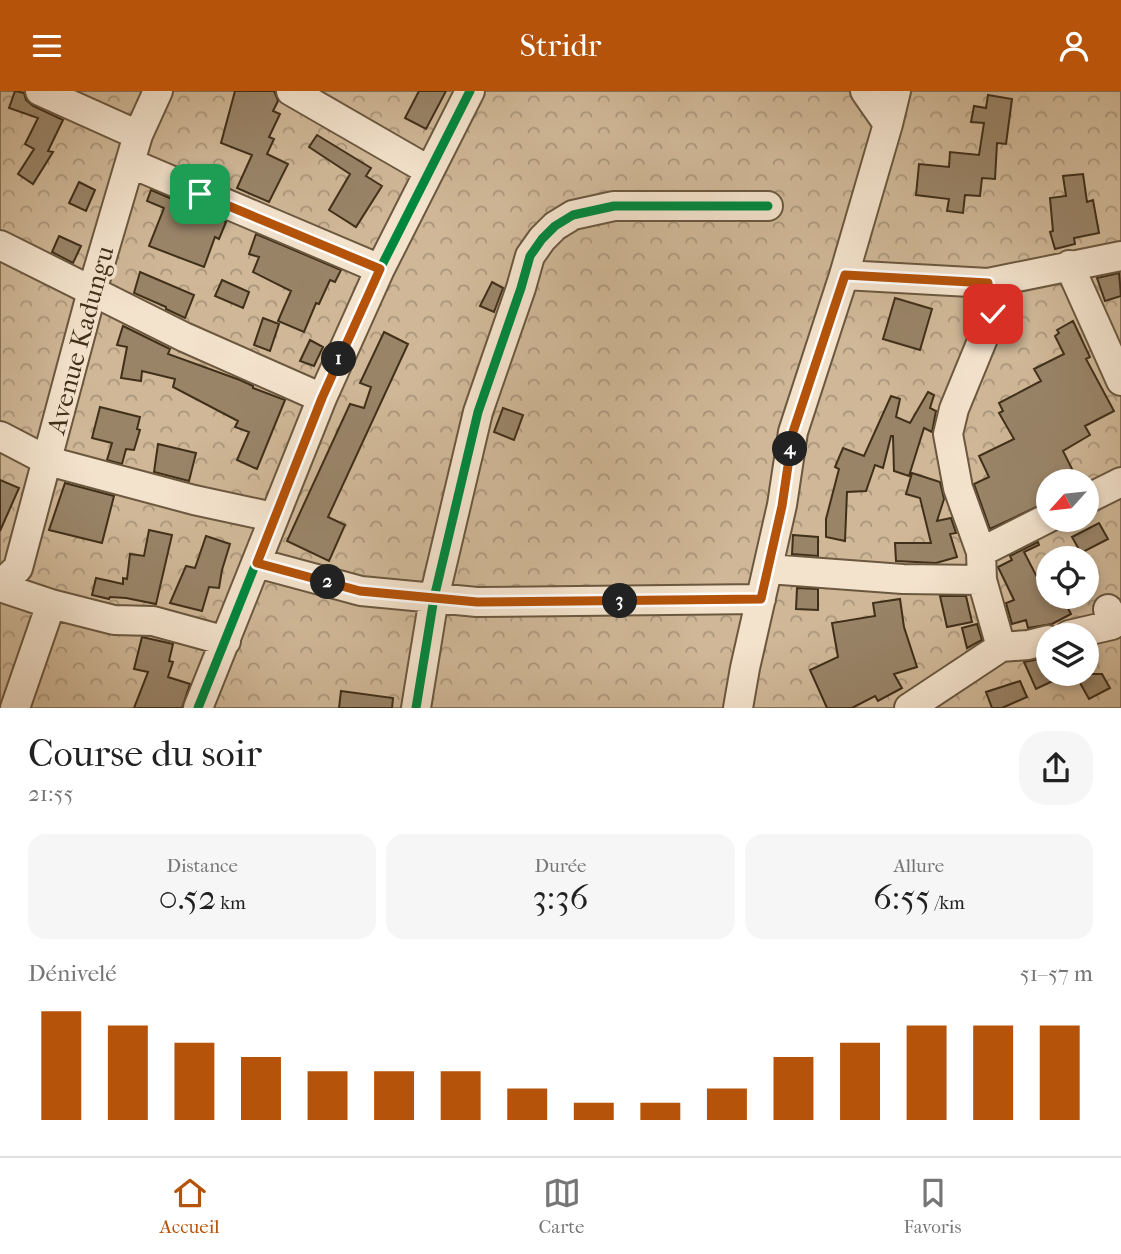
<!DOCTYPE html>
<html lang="fr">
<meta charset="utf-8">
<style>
body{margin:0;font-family:"IM FELL French Canon",serif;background:#f6f6f6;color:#222;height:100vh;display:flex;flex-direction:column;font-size:26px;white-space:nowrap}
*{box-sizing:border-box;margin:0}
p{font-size:23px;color:#767676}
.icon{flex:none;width:38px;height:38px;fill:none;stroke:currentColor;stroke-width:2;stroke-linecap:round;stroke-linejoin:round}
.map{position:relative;height:617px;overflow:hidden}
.panel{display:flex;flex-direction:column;background:#fff;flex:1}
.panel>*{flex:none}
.needle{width:46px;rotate:243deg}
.tools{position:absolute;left:1036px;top:378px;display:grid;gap:14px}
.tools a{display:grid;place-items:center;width:63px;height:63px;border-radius:50%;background:#fff;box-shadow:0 4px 10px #0003;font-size:35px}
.pin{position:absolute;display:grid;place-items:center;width:60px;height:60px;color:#fff;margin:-30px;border-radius:14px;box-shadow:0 4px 10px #0006}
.km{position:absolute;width:35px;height:35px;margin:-18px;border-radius:50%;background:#222;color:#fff;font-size:19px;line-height:35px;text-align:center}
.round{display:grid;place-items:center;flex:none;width:74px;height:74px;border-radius:28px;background:#f6f6f6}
.overview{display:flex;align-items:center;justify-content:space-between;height:119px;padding:0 28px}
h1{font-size:38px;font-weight:600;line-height:52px}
.metrics{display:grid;grid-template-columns:repeat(3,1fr);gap:10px;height:119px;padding:7px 28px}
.metrics div{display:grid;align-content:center;border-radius:18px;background:#f6f6f6;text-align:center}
.metrics b{font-size:35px;font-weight:600}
.metrics small{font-size:19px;font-weight:400}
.metrics p{font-size:19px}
.chart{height:196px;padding:14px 28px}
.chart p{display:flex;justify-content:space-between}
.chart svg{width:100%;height:126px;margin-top:7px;stroke:#b45309;stroke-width:6}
header{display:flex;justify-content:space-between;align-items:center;height:91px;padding:0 28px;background:#b45309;color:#fff;font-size:32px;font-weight:600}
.menu{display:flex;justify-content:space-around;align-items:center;height:98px;border-top:2px solid #e0e0e0;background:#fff;font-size:19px;color:#767676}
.menu a{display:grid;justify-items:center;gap:4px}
.menu .selected{color:#b45309}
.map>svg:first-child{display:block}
</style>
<header><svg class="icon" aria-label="menu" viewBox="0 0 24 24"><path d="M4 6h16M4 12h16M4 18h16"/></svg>Stridr<svg class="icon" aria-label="person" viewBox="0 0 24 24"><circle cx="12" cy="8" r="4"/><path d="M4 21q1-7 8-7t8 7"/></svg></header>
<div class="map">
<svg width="1121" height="617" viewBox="0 0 1121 617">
<defs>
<pattern id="park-crowns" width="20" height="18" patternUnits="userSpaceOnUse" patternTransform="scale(1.75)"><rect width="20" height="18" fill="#cfb797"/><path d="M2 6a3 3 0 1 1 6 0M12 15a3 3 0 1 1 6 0" fill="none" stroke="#a9957a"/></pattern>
</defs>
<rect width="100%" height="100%" fill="#ecd3b1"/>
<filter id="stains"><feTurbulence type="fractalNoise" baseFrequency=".00286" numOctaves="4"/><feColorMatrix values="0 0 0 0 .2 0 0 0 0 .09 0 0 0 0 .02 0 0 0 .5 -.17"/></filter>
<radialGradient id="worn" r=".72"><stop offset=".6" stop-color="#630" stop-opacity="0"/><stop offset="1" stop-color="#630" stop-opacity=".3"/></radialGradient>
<path fill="url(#park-crowns)" stroke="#887358" stroke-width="2" fill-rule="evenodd" d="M0,0h1121v617h-1121zM1048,390h39v39h-39zM1048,467h39v39h-39zM1048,544h39v39h-39z"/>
<path fill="#998468" stroke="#402f19" stroke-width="2" d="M15,0l9,2 2,7 7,6 30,14 -15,31 5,1 -20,32 -15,-10 16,-25 -9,-5 13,-26 -29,-10z
M235,0h39l4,10 -5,10 7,3 -11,23 5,2 -7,15 21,10 -19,38 -32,-14 15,-33 -31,-12z
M419,0h27l-20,38 -21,-11z
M988,4l24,4 -6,45 -9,-1 -2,36 -13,-1 -2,18 -15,-1 -2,18 -16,-2 2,-12 -33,-4 3,-31 30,3 1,-15 29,3 5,-32 -13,-1 3,-16 12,2z
M317,44l54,33 -5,8 16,10 -26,41 -27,-17 21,-36 -41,-27z
M1083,83l4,28 6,-2 6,33 -25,5 1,6 -20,5 -5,-17 3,-1 -3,-33 16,-2 -3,-20z
M79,91l16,8 -9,21 -17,-8z
M151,99l75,32 -7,17 -4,-2 -11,30 -55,-21 15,-38 -17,-7z
M256,143l85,36 -6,12 -5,-2 -11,24 -3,-1 -12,29 -26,-11 13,-30 -38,-19 6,-15 -10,-3z
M59,145l22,10 -8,17 -21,-11z
M140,181l54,23 -9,23 -19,-9v-2l-32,-14z
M1119,182l2,23 -16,5 -8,-23z
M222,189l27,12 -6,16 -28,-12z
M492,191l11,6 -9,24 -14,-6z
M895,207l37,11 -12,41 -37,-11z
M263,227l16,6 -9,27 -16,-6z
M1073,230l17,36 -4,2 28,52 -29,15 5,9 -27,16 15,30h-30v8l-6,4 5,9 -57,27 -16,-45 15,-7 -10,-21 35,-17 -15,-26 4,-2 -4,-8 42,-22 -7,-12 30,-15 -9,-18 4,-3 -2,-3z
M123,235l47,23 -2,5 72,26 13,6v2l32,12 -28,69 -20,-9 12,-28 -14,-5 3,-6 -65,-34 2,-8 -33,-8 -1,10 -20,-3 6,-31 -10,-2z
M384,241l24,12 -80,173 17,8 -16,36 -42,-20 63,-137 14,4 7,-21 -11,-4z
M310,249l13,7 -9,19 -14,-5z
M928,301l6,3 -4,13 6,3 -4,21 -8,-4 -15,48 -15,-5 -1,-35h-2l-8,32 -8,-3 -9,26 -19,1 -2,49 -19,-4v-18l13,-50 -4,-2 8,-19 21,8 27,-60 9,3 -4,18 14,6z
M100,316l40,10 -3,12 3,1 -6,20 -8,-1 -4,15 -15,-4 5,-17 -20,-5z
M503,317l20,7 -9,25 -20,-8z
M158,353l38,9 -7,28 -35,-9z
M912,382l28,9 4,17 -7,22 14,-3 5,15 -6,1 7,23 -21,6 -40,-2 -1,-18h36l-11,-45 -14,-4z
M0,389l19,8 -19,43z
M65,392l49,13 -12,47 -53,-13z
M1099,432l9,16 -27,14 -9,-16z
M149,439l23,5 -16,69 -30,-6 -16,-1 -1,2 -17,-4 4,-17 27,6v-6l4,1 3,-25 14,2z
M793,444l25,2v19l-26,-2z
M206,445l24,8 -8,26 -3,18 -10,-1 -7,24 -32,-8 16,-37 9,2z
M1038,451l1,3 -15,7 16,31 8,-4v18h14l9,17 -19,10 -24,4 -2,-8 -14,4 -6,-21 8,-3 -16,-33 14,-7 -2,-4z
M797,497l21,1v21l-22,-1z
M940,505h26l6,26 -25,5z
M900,508l4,28 13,40 -23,7 8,14 -24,13 -3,-5 -23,12h-25l-17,-38 28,-13 -6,-34 43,-7 -2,-13z
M977,533l5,16 -15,8 -5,-20z
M142,546l31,7 -4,17 4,1 -5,15 22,7 -8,24h-48l14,-36 -14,-3z
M1045,567l3,7v9h4l3,6 -19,9 -12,-27z
M1075,583h27l8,14 -21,11z
M1020,590l7,16 -25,11h-10l-6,-16z
M341,600l52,7 -1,10h-53z"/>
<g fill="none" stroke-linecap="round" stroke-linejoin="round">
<defs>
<path id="minor" d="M40,0l98,44
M291,0l137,79
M865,0l23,33
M130,72l250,106
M0,154l184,92 138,61
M1069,174l52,116
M844,184l144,8 133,-27
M988,192l5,31 -39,95 -6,25 10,54 23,64 1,28 19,67
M0,345l48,25 146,39 79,17
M1087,408l34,-17
M981,461l67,-34
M257,472l104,28 116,11 284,-3
M768,478l135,10 79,1
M0,494l18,-17 74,-277 46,-156 20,-44
M0,496l51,17 63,16 39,1 73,20
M1069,544l43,-10 -4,-16
M15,617l36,-104
M198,617l124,-310 58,-129 90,-178
M416,617l18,-110 44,-186 43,-124 9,-32 12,-17 13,-13 18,-11 41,-9h154
M738,617l7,-40 37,-163 11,-73 51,-157 44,-151 8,-33
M909,617l92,-61 27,-2 20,-5"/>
</defs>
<use href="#minor" stroke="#6b583f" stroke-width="32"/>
<use href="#minor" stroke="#f3e2cc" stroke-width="28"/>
<defs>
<path id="cycleway" d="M198,617l124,-310 58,-129 90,-178
M416,617l18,-110 44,-186 43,-124 9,-32 12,-17 13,-13 18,-11 41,-9h154"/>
</defs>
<use href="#cycleway" stroke="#f3e2cc" stroke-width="13"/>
<use href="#cycleway" stroke="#00873e" stroke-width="9"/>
</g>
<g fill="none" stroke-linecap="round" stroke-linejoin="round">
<defs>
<path id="route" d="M200,103l180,75 -58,129 -65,165 103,28 117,11 284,-3 21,-93 11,-74 52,-157 143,8 5,31"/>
</defs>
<use href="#route" stroke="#fff" stroke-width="14"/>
<use href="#route" stroke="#b45309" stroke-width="9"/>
</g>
<g text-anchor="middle" stroke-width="7" stroke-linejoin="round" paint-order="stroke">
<g font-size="26" fill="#402f19" stroke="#f3e2cc">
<text transform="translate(80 249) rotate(-75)" y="9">Avenue Kadungu</text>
</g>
</g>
<rect width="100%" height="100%" filter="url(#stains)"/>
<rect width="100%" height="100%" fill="url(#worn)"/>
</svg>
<div class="tools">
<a><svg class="needle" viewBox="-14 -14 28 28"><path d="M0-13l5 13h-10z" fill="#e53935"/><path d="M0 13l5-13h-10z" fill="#767676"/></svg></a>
<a><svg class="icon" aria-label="locate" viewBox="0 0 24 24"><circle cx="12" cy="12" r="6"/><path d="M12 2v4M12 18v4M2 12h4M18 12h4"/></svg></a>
<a><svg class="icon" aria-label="layers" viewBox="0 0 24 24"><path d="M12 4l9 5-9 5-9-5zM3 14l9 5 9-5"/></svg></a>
</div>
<div class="pin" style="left:200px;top:103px;background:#1e9e55"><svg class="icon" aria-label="arrive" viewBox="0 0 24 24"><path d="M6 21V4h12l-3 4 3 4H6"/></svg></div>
<div class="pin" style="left:993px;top:223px;background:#d93025"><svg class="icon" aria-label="check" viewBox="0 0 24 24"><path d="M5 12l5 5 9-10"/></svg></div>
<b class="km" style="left:339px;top:268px">1</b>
<b class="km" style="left:328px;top:491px">2</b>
<b class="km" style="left:620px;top:510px">3</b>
<b class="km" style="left:790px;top:358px">4</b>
</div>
<section class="panel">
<div class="overview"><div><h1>Course du soir</h1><p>21:55</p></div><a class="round"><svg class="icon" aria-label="share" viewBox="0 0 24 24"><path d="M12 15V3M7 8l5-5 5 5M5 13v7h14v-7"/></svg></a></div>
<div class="metrics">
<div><p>Distance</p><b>0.52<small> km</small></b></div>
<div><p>Durée</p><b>3:36</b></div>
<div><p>Allure</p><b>6:55<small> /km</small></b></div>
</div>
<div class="chart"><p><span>Dénivelé</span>51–57 m</p>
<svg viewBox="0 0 160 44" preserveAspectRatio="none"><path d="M5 44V6M15 44V11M25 44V17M35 44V22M45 44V27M55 44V27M65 44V27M75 44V33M85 44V38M95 44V38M105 44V33M115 44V22M125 44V17M135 44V11M145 44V11M155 44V11"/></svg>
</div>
</section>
<nav class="menu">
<a class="selected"><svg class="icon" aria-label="home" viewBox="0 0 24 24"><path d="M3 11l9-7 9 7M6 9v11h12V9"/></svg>Accueil</a>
<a><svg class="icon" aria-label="map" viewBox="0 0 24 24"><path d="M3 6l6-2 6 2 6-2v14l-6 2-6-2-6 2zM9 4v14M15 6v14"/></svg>Carte</a>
<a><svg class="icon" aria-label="saved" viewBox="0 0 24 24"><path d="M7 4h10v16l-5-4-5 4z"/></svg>Favoris</a>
</nav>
